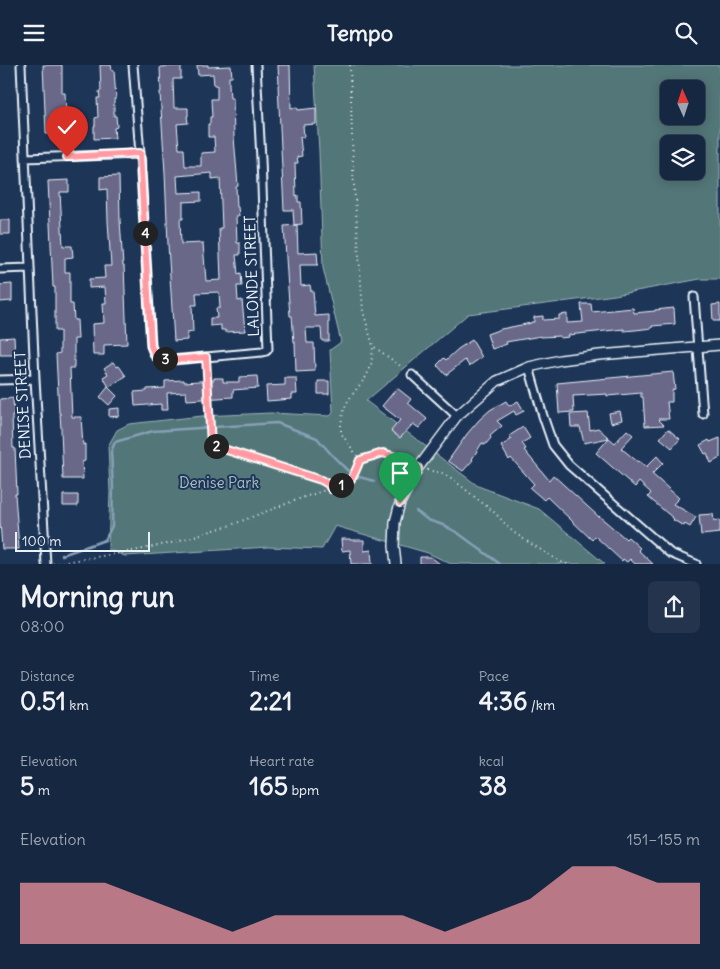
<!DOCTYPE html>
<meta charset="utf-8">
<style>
body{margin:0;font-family:Delius,sans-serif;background:#23344c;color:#f1f3f6;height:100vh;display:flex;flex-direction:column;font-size:19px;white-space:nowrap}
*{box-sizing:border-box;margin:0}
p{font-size:16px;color:#9ea6b1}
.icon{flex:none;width:28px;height:28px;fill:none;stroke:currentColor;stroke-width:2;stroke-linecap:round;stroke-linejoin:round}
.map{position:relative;height:499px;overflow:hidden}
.panel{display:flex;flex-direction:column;background:#162841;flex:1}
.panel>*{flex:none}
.needle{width:32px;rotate:357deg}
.fabs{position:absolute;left:660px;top:15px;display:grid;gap:10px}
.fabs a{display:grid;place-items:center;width:45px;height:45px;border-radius:8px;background:#162841;box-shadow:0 2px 12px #0003,0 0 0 1px #35445a;font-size:25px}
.scale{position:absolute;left:15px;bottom:12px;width:135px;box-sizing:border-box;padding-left:5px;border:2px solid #e8f1f8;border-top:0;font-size:14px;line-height:18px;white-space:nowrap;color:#e8f1f8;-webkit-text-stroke:4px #1d3557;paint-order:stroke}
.pin{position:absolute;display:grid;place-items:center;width:42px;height:42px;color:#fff;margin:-51px -21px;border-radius:50% 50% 50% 0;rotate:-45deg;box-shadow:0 0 5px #0007}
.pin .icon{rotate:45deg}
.km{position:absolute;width:25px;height:25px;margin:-12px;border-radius:50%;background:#222;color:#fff;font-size:14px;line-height:25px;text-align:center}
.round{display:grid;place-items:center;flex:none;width:52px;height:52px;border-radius:8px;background:#23344c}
.summary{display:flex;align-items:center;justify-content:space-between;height:85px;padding:0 20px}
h1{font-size:28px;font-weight:700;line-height:38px}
.metrics{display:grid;grid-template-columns:repeat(3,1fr);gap:8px;height:85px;padding:5px 20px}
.metrics div{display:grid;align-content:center}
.metrics b{font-size:25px;font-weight:700}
.metrics small{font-size:14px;font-weight:400}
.metrics p{font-size:14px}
.chart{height:140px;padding:10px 20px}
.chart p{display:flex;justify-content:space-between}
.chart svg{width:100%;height:90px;margin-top:5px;fill:#ff9aa2;opacity:.7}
header{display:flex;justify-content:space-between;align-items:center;height:65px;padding:0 20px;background:#162841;font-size:22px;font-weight:700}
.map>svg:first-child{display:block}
</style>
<header><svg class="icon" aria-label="menu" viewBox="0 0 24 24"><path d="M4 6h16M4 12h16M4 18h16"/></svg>Tempo<svg class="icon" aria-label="search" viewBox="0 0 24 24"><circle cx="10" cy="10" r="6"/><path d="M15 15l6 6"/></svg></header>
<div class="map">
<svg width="720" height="499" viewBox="0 0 720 499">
<rect width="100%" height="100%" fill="#1d3557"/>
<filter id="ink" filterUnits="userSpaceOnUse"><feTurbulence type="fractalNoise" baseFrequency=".02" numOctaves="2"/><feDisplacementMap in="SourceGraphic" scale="10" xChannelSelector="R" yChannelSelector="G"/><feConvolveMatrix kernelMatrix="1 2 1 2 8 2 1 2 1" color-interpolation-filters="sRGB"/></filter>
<g filter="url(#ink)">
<path fill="#527678" stroke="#9db4b8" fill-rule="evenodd" d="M314,0h406v214h-20l-85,16 -147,19 -102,87 112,85 61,23 66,55h-154l-23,-11 -93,-27 -13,23 -54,-2 -143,9 -17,-7 2,-57 -2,-46 9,-16 12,-6 73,-8 69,-3 59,3 3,-3 -3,-63 11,-8 -18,-74 -4,-117zM669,24h27v27h-27zM669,79h27v27h-27z"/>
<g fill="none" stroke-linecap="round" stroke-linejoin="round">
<path stroke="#86a0b7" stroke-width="2.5" d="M416,446l12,9 15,5 15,8 42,31
M62,490l43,-15 7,-14 1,-39 -2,-35 4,-10 38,-11 124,-8 40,15 14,16 21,21 22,6"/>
</g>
<path fill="#696789" stroke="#e8f1f8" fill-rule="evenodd" d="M43,0h19v28h3l1,20 13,-1v14h-14v7l-19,1z
M100,0h11l1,5h2l2,29h-2v17h2l1,11 -3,1 1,10 -21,1v-13h1v-8l3,-1 -1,-19h3l-1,-7h2z
M197,0h11v2l23,-1 1,11h-3v7l1,14h3l1,39 4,49 -2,1 1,20h1l1,9h-3l1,27h3v12h-4l2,19 3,-1 1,13h-5l1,15 4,-1 3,31 -20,1v-2h-4v-5l-11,1v-8h7l-1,-10h4l-1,-16 -23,1 1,12h-5l1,27 -6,1v7l-13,1 -6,-97 -3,-71 -5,-81h1l-1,-25 21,-1v13h-8l1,29h14v8h-1l1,7 -11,1 2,25h5l1,17h16v-13l14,-1 -1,-15h-6v-13h2v-7h2l-1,-18h6v-14h-3l-1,-11 -15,1zM212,108v6l8,-1 2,50h-3l2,52 -15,1 -3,-38 -22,1 -1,-25h3v-17l18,-1v-9l-23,1 -1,-17z
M278,0h12l1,43 6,-1 1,3 18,-2v16l-13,1 1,12h-4l2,19 -5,1 1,6h-3l1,33 2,-1v7h3l1,22 -8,1 -1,-15h-9l-6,-125h1z
M119,111l1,44 3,46h1l3,78 -23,1v10h-11l-1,-31 12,-1 -1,-20h3l-1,-16 -16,1v-9l16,-1 -1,-12h7l-3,-45 -1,-32 -7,1v-13z
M69,115v12h-9l3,54h9l1,11 -8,1v14h5v32h3l1,16h3l1,19h-4v29h-4l1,26 1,23h9l2,28 2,-1v17l-3,1 1,17h-20l-2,-50 -1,-16h-1l-3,-59 4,-1v-22h-5v-44h-2l-5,-106z
M0,155h10v14h-10z
M297,160l1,28 19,-1 1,13h-18l1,21 9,-1 1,6h2l2,25 14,-1v26h-7l-1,-13h-15l1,15h7l1,28 -19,1 -1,-30h-1l-2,-26h-2l-2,-27 -4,-63z
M12,219v17l-12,1v-17z
M581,239h10l1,8 41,-4 1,5 21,-2v-1l19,-2 1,16 -23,2v2l-17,2 -11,1v-2l-56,6 1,2 -9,1v-2l-19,1v-1l-35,6 1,2 -15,5 -5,-15 14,-5 30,-6v-1h3v-5l9,-1v4l16,-1v-4l8,-1v9l16,-1z
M720,239v17h-7l-1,-16z
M14,272l1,18h-15v-17z
M472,275l10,17 -13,9 -4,-6 -19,15 -9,-10 7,-7 2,2 12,-11z
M113,297l4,5 2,-1 7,10 -17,11 -6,-10 5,-3 -4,-6z
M673,307l2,17 -3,1v12h-5l2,17h-11l6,6 -19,1 -2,-29h-2v-4l-34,3v-2l-34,2 1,16 -15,1 -2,-30z
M257,311l1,12 -25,2v7l-46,3 -1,-8 -19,1 1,17h-7v-6l-26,2 -1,-14 13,-1v-2l18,-1v-7l19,-1v2l30,-2v-2h9v4h16v-5z
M285,313h11l1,16h-5v5l-25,2 -1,-15 19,-1z
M318,316h11v13h-11z
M108,322l9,9 -8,9 -9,-8z
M397,323l14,11 -3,4 19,16 -8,9 -6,-4 -13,14 -9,-7 9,-11 -18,-14z
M13,333l1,18h-2l1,32h2l2,46h-2l4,55h-17l-2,-28v-122z
M506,336l3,5 9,-5 6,10 -8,4 -2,-4 -17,10 5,5 -12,10 1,2 -6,7 -3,-2 -10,16 1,1 -10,11 -15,-10 19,-27 12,-14 11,-10z
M119,343v8l-10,1v-8z
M620,346l2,9 -11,3 -2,-10z
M588,348l2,17 8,-2 11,10 -25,5 -4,-16h-9l-1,-13z
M523,362l7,11 -8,5 4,6 -2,1 25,30 4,-5 46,42v-1l27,23 2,-2 12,11 -2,2 15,14h-18l-5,-5 -3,3 -4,-3 -1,2 -27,-25 -3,4 -45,-43 -3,3 -14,-12 4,-4 -23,-26 -2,2 -8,-14 11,-7 -3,-3z
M668,364l12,10 -8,9 -12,-10z
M627,365l6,5 -12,13 17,14 1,-1 7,6 11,-11 6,7 -11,11 27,24 -6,6 23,13 -6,10 -5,-3 -1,2 -11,-6 1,-1 -26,-22 3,-4 -12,-11 -4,5 -39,-34 13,-15 6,5z
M720,373v20l-9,5 -4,-10 -2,1 -5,-9 9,-5 1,2z
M63,430h15v11h-15z
M713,449l1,7 6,-1v13l-19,2 -2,-20z
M341,474h9v1h14v11l7,-1 1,14h-21l-1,-14 -8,1z
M420,492h11l9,7h-20z"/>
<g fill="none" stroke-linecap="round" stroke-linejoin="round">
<defs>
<path id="minor" d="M21,0l14,314 11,185
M133,0l7,89 11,192 4,10 7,3 10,1 90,-8 4,-1 2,-2 -7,-190 -5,-94
M25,93l115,-4
M0,204l30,-1
M694,232l9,117
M529,302l14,49 10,29 16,20 101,88 26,11
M412,310l45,41
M0,315l35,-1"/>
<path id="tertiary" d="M396,499l-2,-18 1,-24 5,-19 18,-35 39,-52 40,-35 32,-14 31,-7 39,-5 121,-10"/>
</defs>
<use href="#minor" stroke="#e8f1f8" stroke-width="11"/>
<use href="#tertiary" stroke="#e8f1f8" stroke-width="12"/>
<path stroke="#e8f1f8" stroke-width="2" stroke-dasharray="1 4" stroke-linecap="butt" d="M350,0l3,106 10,140 10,35 33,24
M207,299l4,81 110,35 7,4 3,4
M360,395l-19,-27v-9l3,-15 5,-10 17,-22 5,-11 2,-19
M427,405l15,3 9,5 44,35 18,19 20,13 26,16 8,3
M53,499l80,-13 38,-8 60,-18 65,-25 53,-18 4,-5 7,-17 23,-7 16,5 12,6"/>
<use href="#minor" stroke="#1d3557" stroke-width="7"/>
<use href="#tertiary" stroke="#1d3557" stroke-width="9"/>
</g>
</g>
<g fill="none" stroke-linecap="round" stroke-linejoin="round" filter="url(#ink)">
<defs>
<path id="route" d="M67,92l73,-4 11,193 4,9c16,8 35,3 51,2l5,88 110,35 7,4 3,5c22,-8 20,-7 29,-29l23,-7 16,5 19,10 -18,35"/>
</defs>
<use href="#route" stroke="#fff" stroke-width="10"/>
<use href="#route" stroke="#ff9aa2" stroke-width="6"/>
</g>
<g text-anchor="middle" stroke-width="4" stroke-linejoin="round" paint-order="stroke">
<g font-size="15" fill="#e8f1f8" stroke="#1d3557">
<text transform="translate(252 211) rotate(-92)" y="5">LALONDE STREET</text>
<text transform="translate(23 340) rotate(-93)" y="5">DENISE STREET</text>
</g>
<g font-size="15" fill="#acc0c5" stroke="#1d3557">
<text x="219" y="423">Denise Park</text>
</g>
</g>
</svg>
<div class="fabs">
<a><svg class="needle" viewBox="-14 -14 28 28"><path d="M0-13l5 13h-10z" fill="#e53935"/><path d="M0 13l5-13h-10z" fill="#9ea6b1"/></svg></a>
<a><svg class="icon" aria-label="layers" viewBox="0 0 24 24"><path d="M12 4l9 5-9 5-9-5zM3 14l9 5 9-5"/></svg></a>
</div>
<div class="scale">100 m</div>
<div class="pin" style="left:400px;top:438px;background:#1e9e55"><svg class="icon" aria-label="arrive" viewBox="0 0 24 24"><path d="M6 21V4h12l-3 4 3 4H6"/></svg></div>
<div class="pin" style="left:67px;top:92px;background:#d93025"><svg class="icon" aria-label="check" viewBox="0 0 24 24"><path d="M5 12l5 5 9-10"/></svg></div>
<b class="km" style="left:341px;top:420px">1</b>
<b class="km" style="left:216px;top:381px">2</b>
<b class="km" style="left:165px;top:294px">3</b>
<b class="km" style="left:145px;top:168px">4</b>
</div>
<section class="panel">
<div class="summary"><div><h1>Morning run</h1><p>08:00</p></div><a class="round"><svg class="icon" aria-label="share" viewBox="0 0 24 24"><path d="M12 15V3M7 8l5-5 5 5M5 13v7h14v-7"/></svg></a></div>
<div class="metrics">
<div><p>Distance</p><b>0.51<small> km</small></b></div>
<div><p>Time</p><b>2:21</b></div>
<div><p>Pace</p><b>4:36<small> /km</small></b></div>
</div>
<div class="metrics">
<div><p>Elevation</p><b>5<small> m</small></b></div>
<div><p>Heart rate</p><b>165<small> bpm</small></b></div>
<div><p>kcal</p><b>38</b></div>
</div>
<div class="chart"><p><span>Elevation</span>151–155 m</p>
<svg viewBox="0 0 160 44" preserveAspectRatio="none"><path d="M0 44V14L10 14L20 14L30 22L40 30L50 38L60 30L70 30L80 30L90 30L100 38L110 30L120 22L130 6L140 6L150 14L160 14V44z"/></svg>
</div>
</section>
